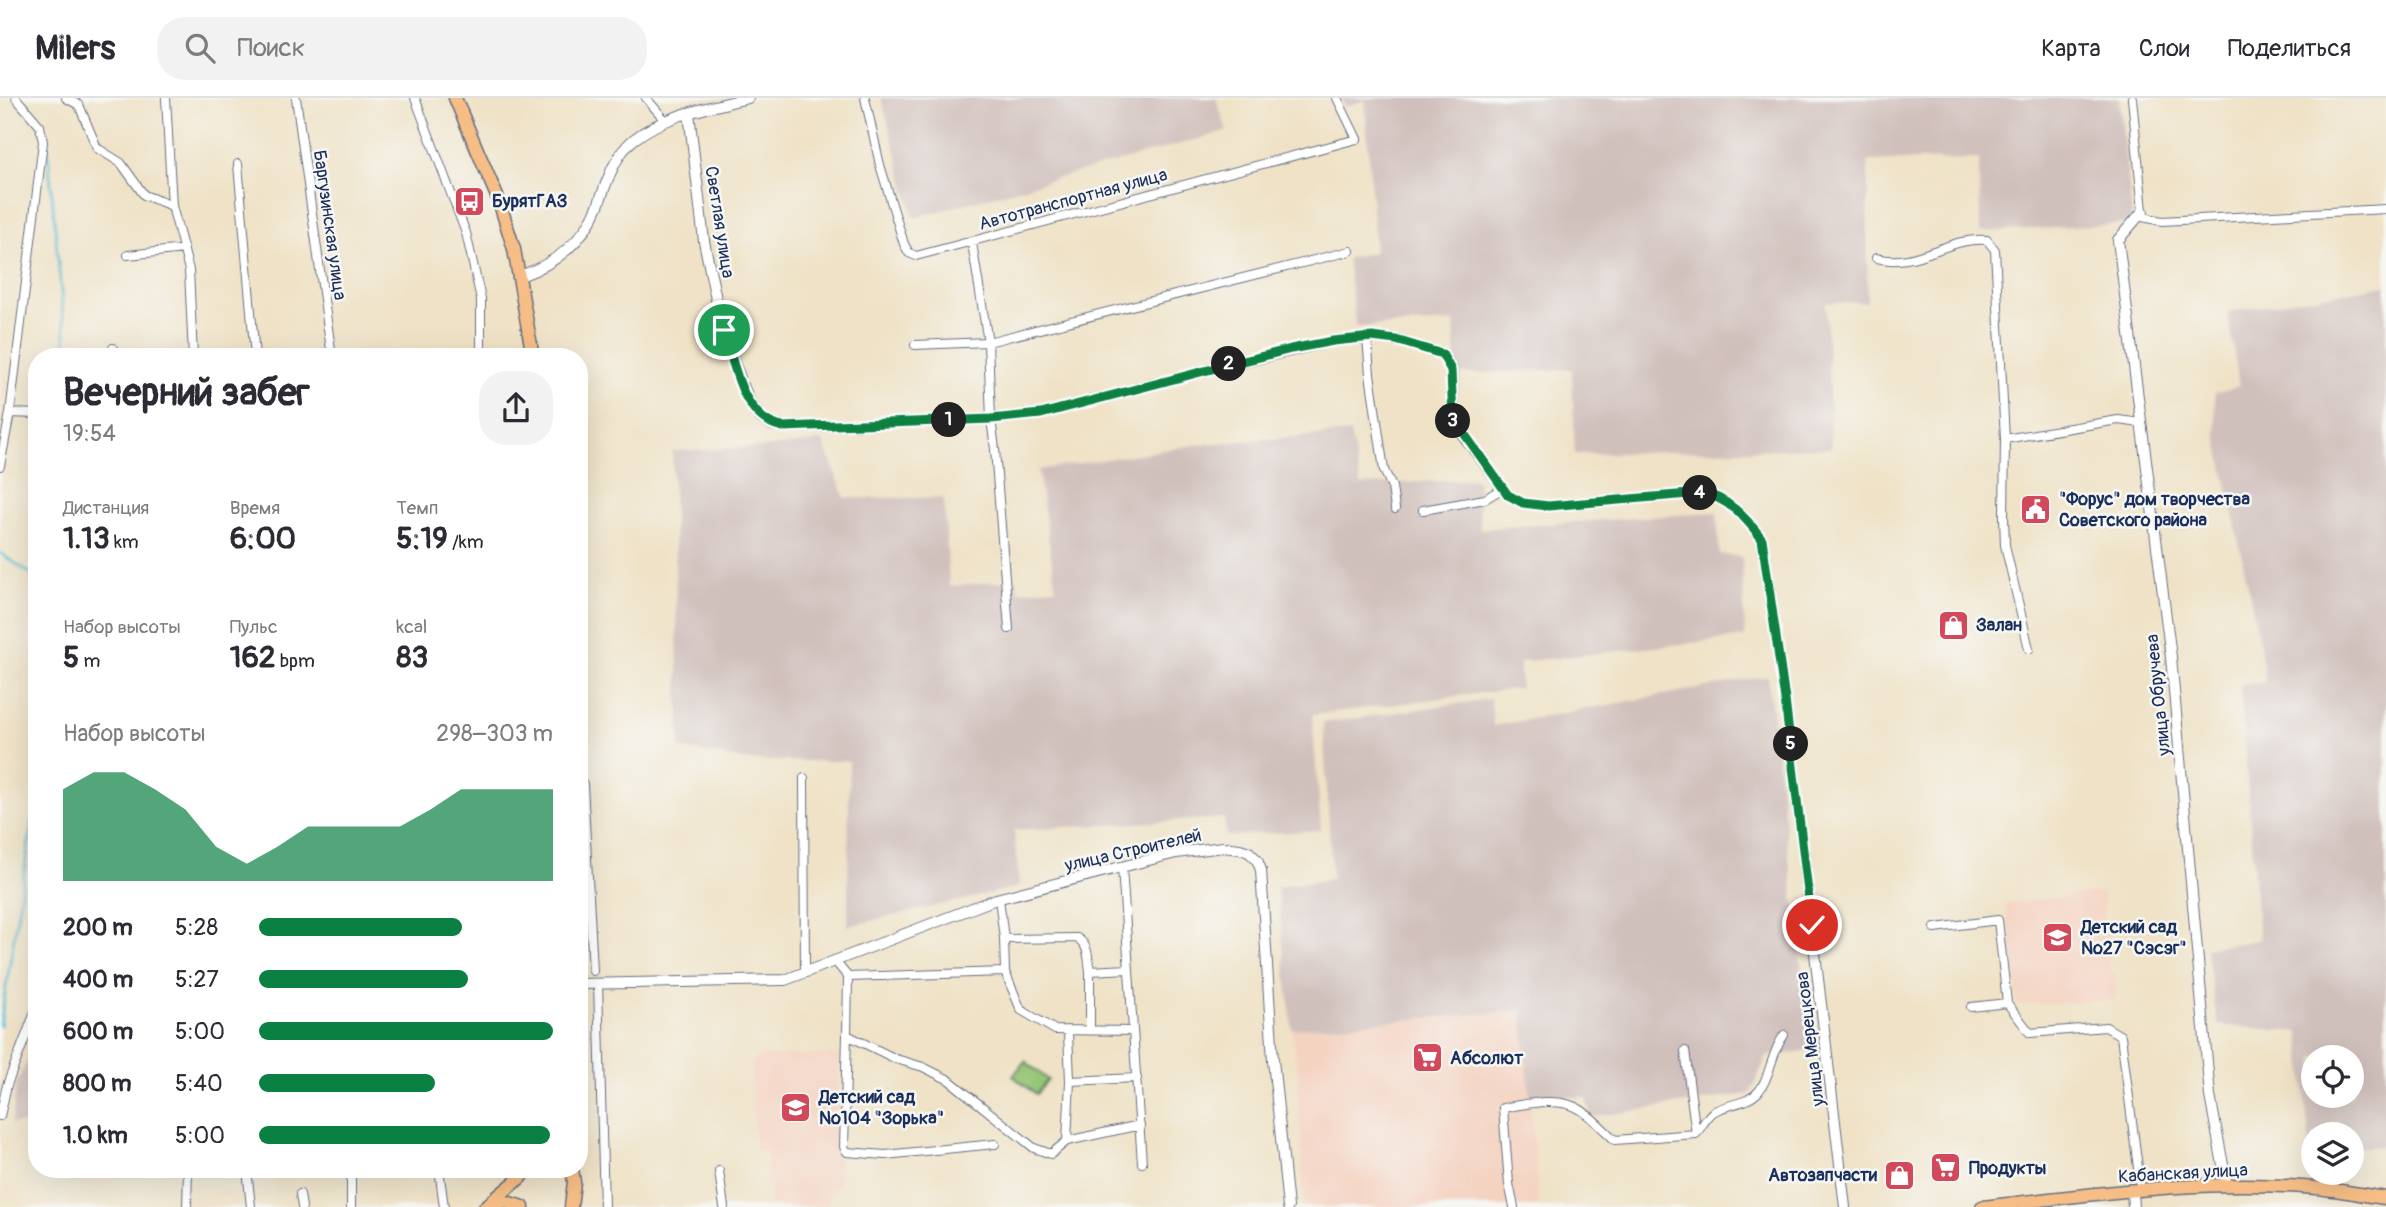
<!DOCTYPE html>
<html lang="ru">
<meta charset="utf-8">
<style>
body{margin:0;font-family:Pangolin,sans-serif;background:#f2f2f3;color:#2b2b33;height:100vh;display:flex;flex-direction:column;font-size:26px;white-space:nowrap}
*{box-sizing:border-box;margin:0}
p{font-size:23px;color:#7c7c81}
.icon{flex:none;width:38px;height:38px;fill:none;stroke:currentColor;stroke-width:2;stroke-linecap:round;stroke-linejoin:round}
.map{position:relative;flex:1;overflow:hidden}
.sheet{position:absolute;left:28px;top:250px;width:560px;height:830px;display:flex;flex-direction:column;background:#fff;border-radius:28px;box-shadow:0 7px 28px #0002}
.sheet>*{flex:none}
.tools{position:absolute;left:2301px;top:947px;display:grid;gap:14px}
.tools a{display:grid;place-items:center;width:63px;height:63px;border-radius:50%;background:#fff;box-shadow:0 7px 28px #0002;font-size:35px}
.pin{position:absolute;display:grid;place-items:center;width:60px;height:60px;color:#fff;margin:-30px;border:4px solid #fff;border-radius:50%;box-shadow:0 2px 7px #0007}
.km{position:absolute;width:35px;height:35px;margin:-18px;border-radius:50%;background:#222;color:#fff;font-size:19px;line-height:35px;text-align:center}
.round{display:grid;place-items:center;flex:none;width:74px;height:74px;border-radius:28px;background:#f2f2f3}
.headline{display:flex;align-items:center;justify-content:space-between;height:119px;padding:0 35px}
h1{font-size:38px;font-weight:700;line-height:52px}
.stats{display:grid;grid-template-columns:repeat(3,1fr);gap:10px;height:119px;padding:7px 35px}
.stats div{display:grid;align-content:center}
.stats b{font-size:30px;font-weight:700}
.stats small{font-size:19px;font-weight:400}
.stats p{font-size:19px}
.chart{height:196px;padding:14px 35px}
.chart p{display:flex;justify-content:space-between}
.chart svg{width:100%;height:126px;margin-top:7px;fill:#0b8043;opacity:.7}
ul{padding:0 35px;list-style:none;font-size:23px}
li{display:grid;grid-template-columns:112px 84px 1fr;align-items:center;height:52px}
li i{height:18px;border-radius:9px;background:#0b8043}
header{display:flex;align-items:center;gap:42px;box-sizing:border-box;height:98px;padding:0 35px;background:#fff;border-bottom:2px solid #e1e1e2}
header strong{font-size:33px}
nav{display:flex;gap:38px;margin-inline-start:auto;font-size:24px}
.search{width:490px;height:63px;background:#f2f2f3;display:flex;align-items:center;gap:18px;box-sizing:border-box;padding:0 24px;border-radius:28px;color:#7c7c81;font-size:26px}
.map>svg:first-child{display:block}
</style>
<header>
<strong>Milers</strong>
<div class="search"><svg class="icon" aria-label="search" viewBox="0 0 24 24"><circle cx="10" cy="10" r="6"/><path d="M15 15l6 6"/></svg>Поиск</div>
<nav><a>Карта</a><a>Слои</a><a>Поделиться</a></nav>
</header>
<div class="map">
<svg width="2386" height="1109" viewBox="0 0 2386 1109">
<rect width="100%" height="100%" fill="#f6f6f2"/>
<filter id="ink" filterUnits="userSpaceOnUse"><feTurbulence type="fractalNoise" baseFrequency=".0143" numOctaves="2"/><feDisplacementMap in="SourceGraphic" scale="14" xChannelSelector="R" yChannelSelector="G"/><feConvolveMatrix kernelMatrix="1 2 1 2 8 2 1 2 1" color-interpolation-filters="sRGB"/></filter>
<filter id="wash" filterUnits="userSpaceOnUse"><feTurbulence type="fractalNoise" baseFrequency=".00686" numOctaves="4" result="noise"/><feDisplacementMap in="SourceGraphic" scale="28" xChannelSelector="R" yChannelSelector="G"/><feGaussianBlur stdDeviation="1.57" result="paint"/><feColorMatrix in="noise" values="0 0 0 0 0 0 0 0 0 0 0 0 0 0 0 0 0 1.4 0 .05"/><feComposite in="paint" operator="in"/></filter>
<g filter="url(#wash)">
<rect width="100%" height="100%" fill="#efe2c6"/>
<path fill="#f4d3c1" d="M2102,794l8,78 5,1 1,29 -98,5 -12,-101z
M1523,912l16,197h-235l-7,-140 -5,-38z
M834,956l5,3v122l-13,28h-55l-5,-56 -11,-1 -4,-85 8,-9z"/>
<path fill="#d0c0bc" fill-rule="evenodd" d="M881,0h335l11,33 -313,87z
M1341,0h778l13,118 -7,8 -145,8 -1,-73 -111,2 -1,141 -41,1 5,145 -256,6 -3,-85 -115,5 -3,-52 -98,5 -9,-69 28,-6 -10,-152 -20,7z
M2386,187v874h-2l-3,-13 -29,2v-14h-38l-1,18h-3l-10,-120 -82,-7 -12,-77 53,-8 -19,-255 25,-3 -5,-37 -44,-214 -1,-38 24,-7 -11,-74zM2314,959h38v39h-38z
M1350,335l11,52 116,-6 3,50 237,-17 2,42 23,3 3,80 -225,25v26l-208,27 9,115 -95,6 -2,-18 -210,12 5,57 -171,39 1,-165h-99l-70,-13 -8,-297 100,-4 51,-6 22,57h99l5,88 68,-6 1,11 38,-3 -18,-118 156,-25z
M1768,578l43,374 -44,6 -17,38 -159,23 -5,-20h-56l-8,-87 -230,19 -15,-142 55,-8 -9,-156 168,-24 2,27z
M37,944v81l-25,1 4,-40z"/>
<path fill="#95c574" stroke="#587a69" stroke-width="2" d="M1025,963l23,19 -12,14 -23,-18z"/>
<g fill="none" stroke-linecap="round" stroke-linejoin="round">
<path stroke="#55bad3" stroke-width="2.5" d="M45,47l3,7 19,205
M0,455l37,25
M0,928l37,-235"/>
</g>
</g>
<g filter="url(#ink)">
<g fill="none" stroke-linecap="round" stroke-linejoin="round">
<defs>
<path id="minor" d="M66,0l13,7 18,43 24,15 23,32 28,11
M166,0l6,108 17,64 4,87
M296,0l36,259
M415,0l51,135 15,66v58
M646,0l19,22
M865,0l15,67 24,79 5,9 7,3 441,-117 -20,-41
M2132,0l11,113
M238,66l17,193
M2138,118l24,5 224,-12
M972,145l16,99 3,77 4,30 14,180
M128,157l56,-6
M1876,160c42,11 71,-22 111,-18l8,10 10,189 -1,78 1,28 24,104
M1367,240l3,36 14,96 8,17 3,22
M915,247l73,-3 362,-91
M113,250v9
M10,315l27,1
M2005,341l113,-19 23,3
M0,368l10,-53 33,-271 -3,-16 -24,-28
M1423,412l62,-11 18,-11
M804,680l1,194
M579,686h4l10,187
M1122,769l20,296
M999,800l5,41 1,33
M1935,830l63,-8 9,83
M1004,841l73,-1c12,7 11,20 13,33
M834,862l14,17 157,-5 16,38 34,20 78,1
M848,879l-1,58 49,24 27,8 26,13 85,68 17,6 16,-13 73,-16
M598,885l6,224
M1971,909l36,-4 23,30 76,-6 15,9 20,155
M1090,931v-58l39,-2
M847,937l-3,112 3,5 38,3 110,-11
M1685,953l11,83
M1070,983l67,-3
M0,1018l7,-31 30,-78
M1067,1043l3,-60 -2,-49
M247,1071l4,38
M439,1071l5,38
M719,1073l5,36
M300,1096l2,13
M187,1109l1,-38
M351,1109v-38
M1514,1109l-5,-23 -6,-76c23,-4 57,-12 78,2 12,8 23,20 34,30l81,-6c5,-6 11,-18 17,-22 15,-9 34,-7 46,-21 12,-15 11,-36 25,-56"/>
<path id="tertiary" d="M689,15l15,128 13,63 18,61 15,38 11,15 11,7 12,2 207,-8 50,-5 171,-45 121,-28 39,-4 24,3 46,14 10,16 1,52 55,73 15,8 25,3 153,-13c26,3 46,26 61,46l23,161 60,507
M2143,113l-25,29 53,417 39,439 17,90
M520,178c35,-12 64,-35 78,-70 8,-22 16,-50 35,-66 33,-26 75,-32 115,-42
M579,886l206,-4 211,-81 180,-46 47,-6 17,2 9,3 8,8 4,10 12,190 15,147
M2132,1094l1,15"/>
<path id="primary" d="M455,0l44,103 15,48 19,108
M490,1108l13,-5 20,6
M485,1109l35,-29 6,-9
M571,1109l3,-25 -2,-13
M1982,1109c111,-13 241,-31 351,-17 18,2 35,6 53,8"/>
</defs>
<use href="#minor" stroke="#656e82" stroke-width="10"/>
<use href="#tertiary" stroke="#656e82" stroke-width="12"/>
<use href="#primary" stroke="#656e82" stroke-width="15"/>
<use href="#minor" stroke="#fff" stroke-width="8"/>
<use href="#tertiary" stroke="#fff" stroke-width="10"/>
<use href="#primary" stroke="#f6be86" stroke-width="12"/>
</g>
</g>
<g fill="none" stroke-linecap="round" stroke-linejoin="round" filter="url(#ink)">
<defs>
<path id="route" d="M724,232c10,34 18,90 59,97l208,-8 50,-5 171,-45 79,-20 42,-8 39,-4 24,3 46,14 9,16 2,52 4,5 6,5 45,63 15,8 25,3 153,-13c26,3 46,26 61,46l23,161 27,225"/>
</defs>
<use href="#route" stroke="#fff" stroke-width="14"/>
<use href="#route" stroke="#0b8043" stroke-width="9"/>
</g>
<defs>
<symbol id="bus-square" viewBox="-11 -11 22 22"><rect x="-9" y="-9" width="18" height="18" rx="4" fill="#d1495b" stroke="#f6f6f2"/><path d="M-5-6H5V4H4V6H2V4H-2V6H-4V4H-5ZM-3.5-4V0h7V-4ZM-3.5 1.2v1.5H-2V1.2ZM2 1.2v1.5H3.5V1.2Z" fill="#fff"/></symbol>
<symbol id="civic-square" viewBox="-11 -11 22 22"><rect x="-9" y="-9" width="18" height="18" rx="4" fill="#d1495b" stroke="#f6f6f2"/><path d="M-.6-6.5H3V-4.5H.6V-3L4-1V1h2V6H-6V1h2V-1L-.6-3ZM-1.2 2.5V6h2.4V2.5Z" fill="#fff"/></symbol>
<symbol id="shop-square" viewBox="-11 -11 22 22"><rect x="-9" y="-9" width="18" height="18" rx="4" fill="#d1495b" stroke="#f6f6f2"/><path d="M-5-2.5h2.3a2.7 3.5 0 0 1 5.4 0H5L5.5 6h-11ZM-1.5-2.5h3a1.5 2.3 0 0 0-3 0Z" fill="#fff"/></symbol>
<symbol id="school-square" viewBox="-11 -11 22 22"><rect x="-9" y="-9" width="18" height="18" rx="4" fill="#d1495b" stroke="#f6f6f2"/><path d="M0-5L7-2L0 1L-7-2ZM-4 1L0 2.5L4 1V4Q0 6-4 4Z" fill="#fff"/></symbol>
<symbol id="supermarket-square" viewBox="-11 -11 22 22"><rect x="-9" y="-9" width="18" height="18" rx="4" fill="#d1495b" stroke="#f6f6f2"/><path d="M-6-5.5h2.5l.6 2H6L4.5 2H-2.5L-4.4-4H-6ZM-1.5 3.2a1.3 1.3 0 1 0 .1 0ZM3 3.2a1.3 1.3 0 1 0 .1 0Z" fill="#fff"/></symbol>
</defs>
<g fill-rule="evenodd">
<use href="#bus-square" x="452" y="86" width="35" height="35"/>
<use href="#civic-square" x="2018" y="394" width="35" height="35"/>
<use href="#shop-square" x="1936" y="510" width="35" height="35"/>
<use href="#school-square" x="2040" y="822" width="35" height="35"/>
<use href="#supermarket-square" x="1410" y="942" width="35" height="35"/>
<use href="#school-square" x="778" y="992" width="35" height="35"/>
<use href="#supermarket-square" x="1928" y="1052" width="35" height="35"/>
<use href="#shop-square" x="1882" y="1060" width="35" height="35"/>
</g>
<g text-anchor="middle" stroke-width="5" stroke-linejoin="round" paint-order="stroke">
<g font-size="18" fill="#1b2f5e" stroke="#f6f6f2">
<text transform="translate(1073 101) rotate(-15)" y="6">Автотранспортная улица</text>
<text transform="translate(720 124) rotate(81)" y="6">Светлая улица</text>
<text transform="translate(330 127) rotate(82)" y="6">Баргузинская улица</text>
<text transform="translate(2158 597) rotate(-96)" y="6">улица Обручева</text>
<text transform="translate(1133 752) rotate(-13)" y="6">улица Строителей</text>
<text transform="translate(1810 941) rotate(-97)" y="6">улица Мерецкова</text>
<text transform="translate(2183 1075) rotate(-3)" y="6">Кабанская улица</text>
</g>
<g font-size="18" font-weight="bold" fill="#1b2f5e" stroke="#f6f6f2" text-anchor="start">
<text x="492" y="109">БурятГАЗ</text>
<text x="2059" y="407">"Форус" дом творчества<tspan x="2059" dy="21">Советского района</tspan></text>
<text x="1976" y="533">Залан</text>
<text x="2081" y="835">Детский сад<tspan x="2081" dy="21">№27 "Сэсэг"</tspan></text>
<text x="1450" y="966">Абсолют</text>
<text x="819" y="1005">Детский сад<tspan x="819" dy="21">№104 "Зорька"</tspan></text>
<text x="1969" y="1076">Продукты</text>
<text x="1877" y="1083" text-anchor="end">Автозапчасти</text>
</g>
</g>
</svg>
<div class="tools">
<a><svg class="icon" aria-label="locate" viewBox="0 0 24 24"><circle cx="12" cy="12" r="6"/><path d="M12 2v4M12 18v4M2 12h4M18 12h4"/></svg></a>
<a><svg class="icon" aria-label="layers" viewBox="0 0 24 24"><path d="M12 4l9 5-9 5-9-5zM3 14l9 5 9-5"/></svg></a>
</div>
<div class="pin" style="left:724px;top:232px;background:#1e9e55"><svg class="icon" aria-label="arrive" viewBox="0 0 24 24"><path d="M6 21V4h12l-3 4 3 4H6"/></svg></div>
<div class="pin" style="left:1812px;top:827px;background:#d93025"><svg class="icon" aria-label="check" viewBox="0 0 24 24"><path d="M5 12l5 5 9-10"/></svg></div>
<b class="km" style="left:949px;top:322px">1</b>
<b class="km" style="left:1229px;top:266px">2</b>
<b class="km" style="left:1453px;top:323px">3</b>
<b class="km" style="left:1700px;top:395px">4</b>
<b class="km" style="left:1791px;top:646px">5</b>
<section class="sheet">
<div class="headline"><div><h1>Вечерний забег</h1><p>19:54</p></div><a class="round"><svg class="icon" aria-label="share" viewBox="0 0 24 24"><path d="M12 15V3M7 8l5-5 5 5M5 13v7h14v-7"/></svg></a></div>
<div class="stats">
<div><p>Дистанция</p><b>1.13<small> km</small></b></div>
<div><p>Время</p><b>6:00</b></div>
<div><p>Темп</p><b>5:19<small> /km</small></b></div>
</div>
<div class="stats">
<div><p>Набор высоты</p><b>5<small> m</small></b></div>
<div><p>Пульс</p><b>162<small> bpm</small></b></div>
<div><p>kcal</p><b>83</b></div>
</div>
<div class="chart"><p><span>Набор высоты</span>298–303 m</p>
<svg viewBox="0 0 160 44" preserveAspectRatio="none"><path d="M0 44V12L10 6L20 6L30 12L40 19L50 32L60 38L70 32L80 25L90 25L100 25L110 25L120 19L130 12L140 12L150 12L160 12V44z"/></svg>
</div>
<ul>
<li><b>200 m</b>5:28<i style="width:69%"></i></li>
<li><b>400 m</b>5:27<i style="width:71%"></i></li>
<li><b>600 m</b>5:00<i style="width:100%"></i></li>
<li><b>800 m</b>5:40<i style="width:60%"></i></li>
<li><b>1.0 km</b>5:00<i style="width:99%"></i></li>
</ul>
</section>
</div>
